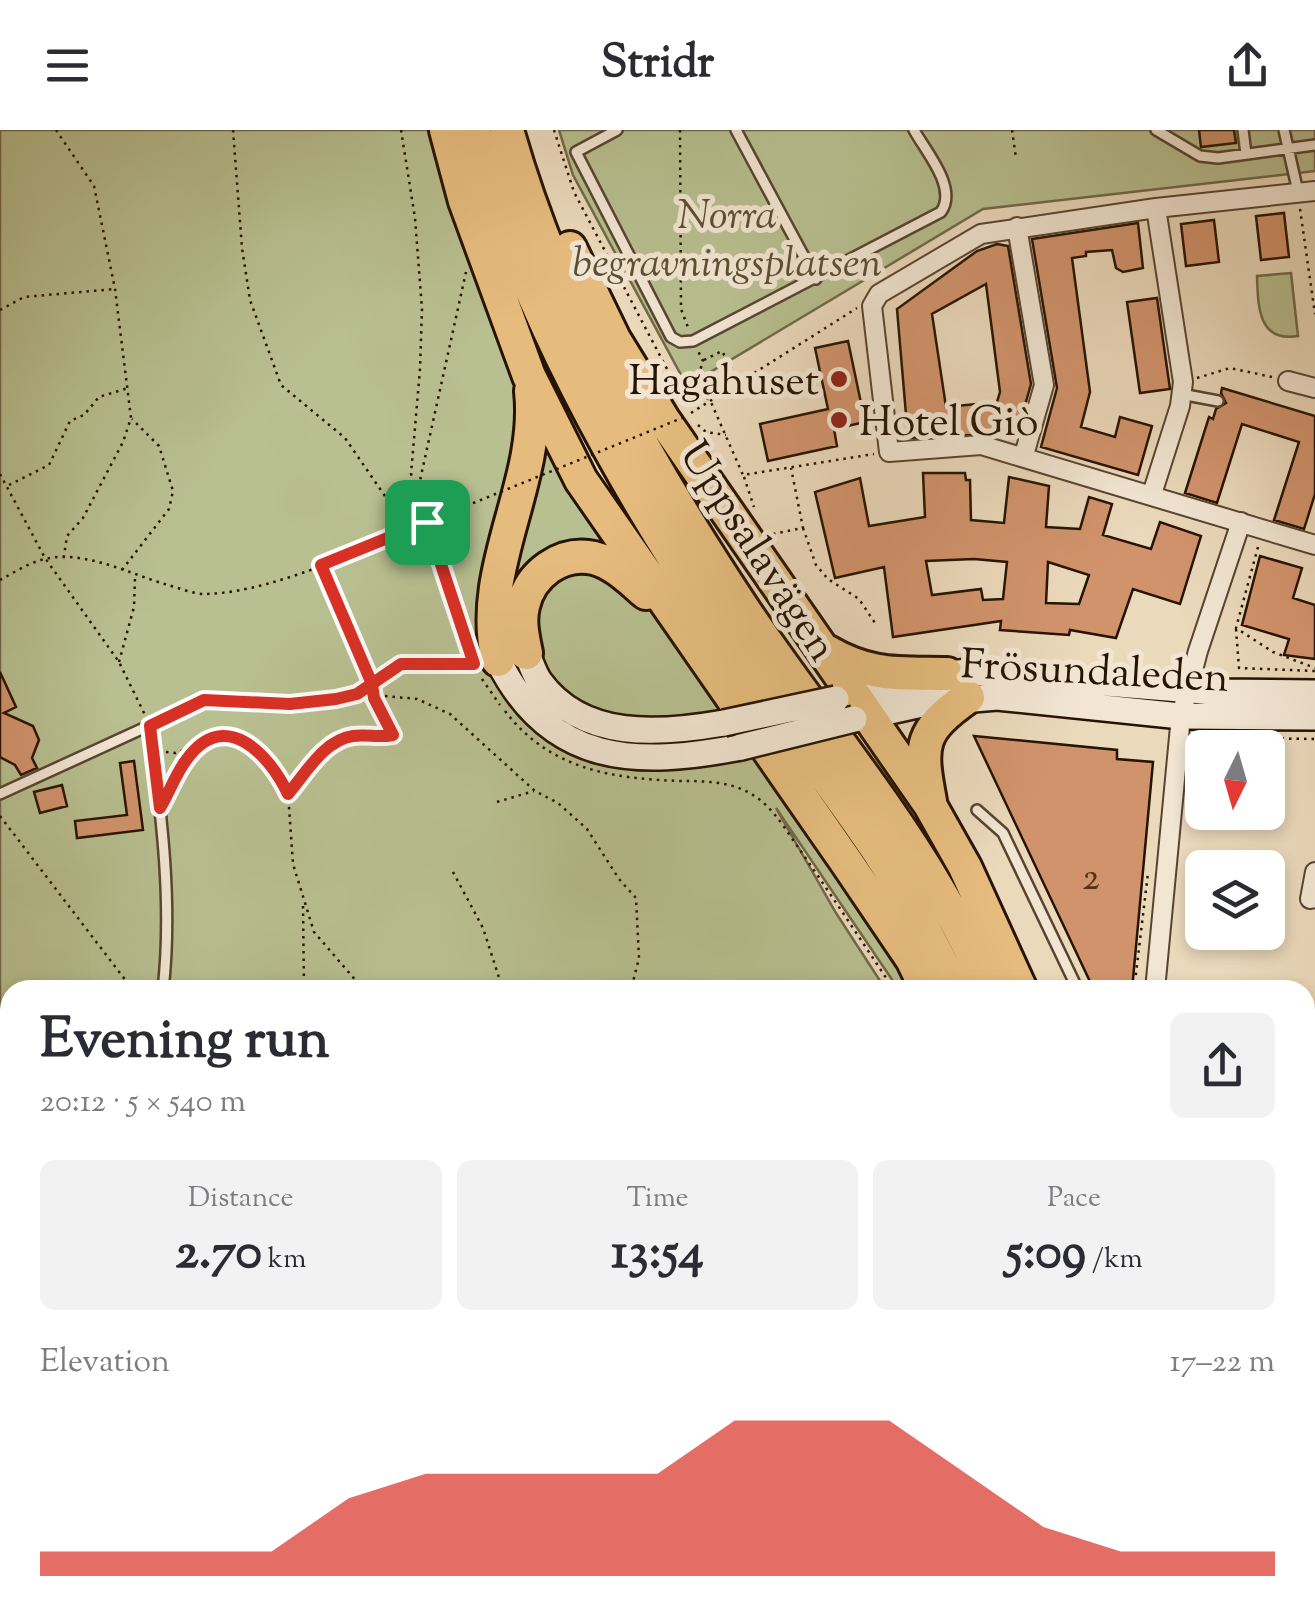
<!DOCTYPE html>
<meta charset="utf-8">
<style>
body{margin:0;font-family:"Sorts Mill Goudy",serif;background:#f2f2f3;color:#2b2b33;height:100vh;display:flex;flex-direction:column;font-size:38px;white-space:nowrap}
*{box-sizing:border-box;margin:0}
p{font-size:32px;color:#7c7c81}
.icon{flex:none;width:55px;height:55px;fill:none;stroke:currentColor;stroke-width:2;stroke-linecap:round;stroke-linejoin:round}
.map{position:relative;flex:1;overflow:hidden}
.drawer{position:absolute;left:0px;top:850px;width:1315px;height:640px;display:flex;flex-direction:column;background:#fff;border-radius:30px 30px 0 0;box-shadow:0 5px 15px #0003}
.drawer>*{flex:none}
.needle{width:65px;rotate:185deg}
.tools{position:absolute;left:1185px;top:600px;display:grid;gap:20px}
.tools a{display:grid;place-items:center;width:100px;height:100px;border-radius:15px;background:#fff;box-shadow:0 5px 15px #0003;font-size:50px}
.pin{position:absolute;display:grid;place-items:center;width:85px;height:85px;color:#fff;margin:-42px;border-radius:20px;box-shadow:0 5px 15px #0006}
.round{display:grid;place-items:center;flex:none;width:105px;height:105px;border-radius:15px;background:#f2f2f3}
.overview{display:flex;align-items:center;justify-content:space-between;height:170px;padding:0 40px}
h1{font-size:55px;font-weight:700;line-height:75px}
.stats{display:grid;grid-template-columns:repeat(3,1fr);gap:15px;height:170px;padding:10px 40px}
.stats div{display:grid;align-content:center;border-radius:15px;background:#f2f2f3;text-align:center}
.stats b{font-size:50px;font-weight:700}
.stats small{font-size:28px;font-weight:400}
.stats p{font-size:28px}
.chart{height:280px;padding:20px 40px}
.chart p{display:flex;justify-content:space-between}
.chart svg{width:100%;height:180px;margin-top:10px;fill:#d93025;opacity:.7}
header{display:flex;justify-content:space-between;align-items:center;height:130px;padding:0 40px;background:#fff;font-size:45px;font-weight:700}
.map>svg:first-child{display:block}
</style>
<header><svg class="icon" aria-label="menu" viewBox="0 0 24 24"><path d="M4 6h16M4 12h16M4 18h16"/></svg>Stridr<svg class="icon" aria-label="share" viewBox="0 0 24 24"><path d="M12 15V3M7 8l5-5 5 5M5 13v7h14v-7"/></svg></header>
<div class="map">
<svg width="1315" height="1490" viewBox="0 0 1315 1490">
<rect width="100%" height="100%" fill="#ebd9bb"/>
<filter id="stains"><feTurbulence type="fractalNoise" baseFrequency=".002" numOctaves="4"/><feColorMatrix values="0 0 0 0 .2 0 0 0 0 .09 0 0 0 0 .02 0 0 0 .5 -.17"/></filter>
<radialGradient id="worn" r=".72"><stop offset=".6" stop-color="#630" stop-opacity="0"/><stop offset="1" stop-color="#630" stop-opacity=".3"/></radialGradient>
<path fill="#b8bf90" stroke="#706948" stroke-width="2.5" d="M0,0h432l49,154 248,429 -8,3 22,37 13,-1 160,238h-17l-123,-182 60,105 50,77h-876v620h1035v10h-1045z
M559,0h756v41l-332,38 -296,177 -114,-211z
M1291,143l7,63c-40,7 -40,-30 -41,-60z
M1305,1247l10,7v183l-10,-3z
M1127,1480h134v10h-134z"/>
<path fill="#d1936c" stroke="#271301" stroke-width="2.5" fill-rule="evenodd" d="M1199,0h35l2,13 -35,4z
M1284,83l5,44 -28,3 -5,-44z
M1214,90l5,42 -33,4 -5,-42z
M1138,93l5,45 -20,4 -7,-4 -4,-18 -26,2v4l-14,2 18,134 -9,35 34,10 5,-20 32,9 -14,49 -97,-28 16,-59 -25,-149z
M997,114l11,2 23,138 -14,49 -109,5 -11,-129 80,-58zM986,154l14,108 -3,10 -51,5 -14,-93z
M1157,168l13,91 -30,4 -13,-91z
M848,211l17,81 -31,7 3,17 -69,15 -8,-37 68,-15 -13,-61z
M1222,258l93,28v78l-11,35 -30,-9 25,-78 -57,-18 -25,79 -32,-10 24,-76 4,2 3,-10 10,-6 -5,-10z
M923,343h42l1,7h4l1,40 33,3 5,-46 40,9 -3,41 34,2 9,-32 23,7 -9,31 48,14 9,-27 41,14 -21,68 -47,-15 -17,49 -46,-8 -1,5 -69,-5 1,-9 -108,16 -9,-70 -49,11 -20,-86 45,-14 9,48 56,-9zM974,429l33,3 -4,37 -20,1 -2,-11 -49,6 -6,-34zM1048,432l41,13 -10,29 -33,-1z
M1260,426l42,12 -9,30 22,7v54l-31,-4 5,-16 -47,-14z
M0,542l16,35 -12,6 29,13 6,14 -7,18 5,10 -16,7 -6,-10 -15,-8z
M974,606l143,14v9l36,3 -21,228h-38z
M134,631l9,69 -66,8 -2,-17 52,-6 -7,-52z
M62,655l5,21 -27,7 -6,-21z"/>
<g fill="none" stroke-linecap="round" stroke-linejoin="round">
<defs>
<path id="lane" d="M617,0l-41,22 95,185 9,5 13,-1 248,-129c17,-24 -15,-60 -27,-82
M736,0l80,149
M1156,0l44,26 18,2 97,-13
M1243,0l3,24
M1284,0l14,62
M1181,264l37,7
M372,554l2,14 19,37
M150,596c11,86 23,177 13,264
M0,664l205,-94 85,4 46,-5 21,-5 44,-30 19,-2 43,4 26,-5
M977,680l26,23 75,157
M0,970l10,-7
M0,1056l10,-6
M0,1120l10,3
M1305,1140l10,4"/>
<path id="street" d="M1315,61l-159,17 -175,26 -102,60 -7,12 17,146 92,-7 334,100
M1017,97l27,158 -20,70
M1288,251l27,7
M1152,364l28,-88 3,-24 -27,-174
M1315,742l-5,27 5,-1
M1155,860l26,-274 17,-65 43,-129"/>
<path id="secondary" d="M526,523c5,9 8,21 14,29 43,59 121,52 184,41
M498,530c52,106 139,107 243,87
M839,568l108,-24 23,-2 246,20 99,1
M854,589l72,-16 71,-6 184,19 134,1"/>
<path id="highway" d="M446,0l19,71 64,175 52,104 266,383 65,96 15,31
M474,0c52,179 143,346 247,500 47,68 97,134 145,203 35,49 62,103 89,157
M507,0c49,173 138,331 237,480 63,94 137,182 194,279 19,32 36,67 52,101
M570,118l44,91 49,80 267,386 35,62 56,123
M826,521c45,26 71,22 121,23
M526,523c-3,-15 -7,-31 -3,-47 7,-32 38,-55 71,-48 20,5 37,22 52,35
M498,530c-22,-91 43,-177 33,-269
M930,671c-11,-57 -10,-70 38,-104
M1071,1490v-10
M1103,1490v-10"/>
</defs>
<use href="#lane" stroke="#584430" stroke-width="14"/>
<use href="#street" stroke="#584430" stroke-width="22"/>
<use href="#secondary" stroke="#271301" stroke-width="30"/>
<use href="#highway" stroke="#271301" stroke-width="38"/>
<path stroke="#271301" stroke-width="2.5" stroke-dasharray="2.5 5" stroke-linecap="butt" d="M56,0l38,56 21,103 16,129 -8,24 -40,76 -16,18 -3,20
M233,0l9,118 8,52 31,85 64,53 62,90
M401,0l14,88 7,91 -2,60 -9,105 35,96 24,83
M554,0l20,62 93,177 13,15 30,16 33,75 131,-21
M680,0l1,179 8,21
M1012,0l4,28
M1300,79l15,105
M0,180l24,-13 91,-8
M704,230l18,-9 15,28
M1197,248l33,-10 42,9
M694,260l9,-29 -5,-10
M691,283l166,-105
M698,295l8,7 20,3
M0,344l45,84 74,104 26,53
M744,347l10,30
M9,355l40,-20 21,-44 14,-6 15,-18 29,-9
M417,364l49,-222
M803,398l13,37 12,14 31,20 16,24
M773,404l30,-6 -12,-60
M1258,417l-22,81 37,24 42,16
M322,436l45,108
M122,440l47,-61 4,-18 -14,-45 -27,-27
M0,450c13,-7 27,-16 41,-20 41,-12 88,14 127,25 11,3 25,9 37,9 74,-1 189,-59 261,-88
M1236,499l3,39 76,3
M119,532l15,-55 1,-29
M482,549l18,26
M385,566l32,3 33,15 85,77 23,12 29,26 32,50 17,19 3,60 -8,32
M505,581c45,59 108,68 178,70 25,0 52,1 73,16 19,13 31,35 44,53 32,46 63,93 94,140
M1218,618l5,-7 12,-3 80,1
M166,622l9,1 27,-9
M170,662c6,-11 11,-26 19,-35 40,-46 79,-5 98,35
M497,672l37,-11
M0,686l133,174
M453,742l30,56 20,62
M303,776l1,84
M364,860l-50,-58 -21,-68 -5,-71 47,-52 15,-5 33,1
M654,860l15,-6 33,6
M1134,860l14,-117
M0,896l10,-5
M1305,1053l10,3
M1305,1322l10,4
M0,1360l10,-1
M0,1436l10,-5
M1305,1447l10,2
M207,1480l26,10
M364,1480l20,10
M704,1480l2,10
M776,1480l2,10
M942,1480l5,10
M0,1485l36,-5
M162,1490l3,-10
M330,1490l2,-6 9,-4
M387,1490l1,-10
M485,1490l4,-10
M824,1490l4,-10
M861,1490l5,-10
M976,1490l2,-10"/>
<use href="#lane" stroke="#f2e6d3" stroke-width="9"/>
<use href="#street" stroke="#f2e6d3" stroke-width="18"/>
<use href="#secondary" stroke="#f2e6d3" stroke-width="25"/>
<use href="#highway" stroke="#e6bc7e" stroke-width="32"/>
<defs>
<path id="secondary-bridge" d="M724,593l112,-24
M741,617l113,-28"/>
</defs>
<use href="#secondary-bridge" stroke="#271301" stroke-width="30" stroke-linecap="butt"/>
<path stroke="#271301" stroke-width="2.5" stroke-dasharray="2.5 5" stroke-linecap="butt" d="M466,376l221,-90"/>
<use href="#secondary-bridge" stroke="#f2e6d3" stroke-width="25"/>
</g>
<g fill="none" stroke-linecap="round" stroke-linejoin="round">
<defs>
<path id="route" d="M427,392l-106,43 51,119 2,14 19,37c-15,3 -26,-1 -40,1 -29,4 -47,37 -65,58 -19,-40 -63,-87 -101,-35 -11,14 -18,34 -27,49l-10,-82 54,-26 86,4 46,-5 21,-5 44,-30h73l-47,-142"/>
</defs>
<use href="#route" stroke="#fff" stroke-width="20"/>
<use href="#route" stroke="#d93025" stroke-width="12"/>
</g>
<g fill="#8f2418" stroke="#f2e6d3" stroke-width="4">
<circle cx="839" cy="249" r="10"/>
<circle cx="839" cy="290" r="10"/>
</g>
<g text-anchor="middle" stroke-width="10" stroke-linejoin="round" paint-order="stroke">
<g font-size="38" fill="#52331c">
<text x="1091" y="759">2</text>
</g>
<g font-size="42" font-style="italic" fill="#5a4f33" stroke="#f2e6d3">
<text x="727" y="98">Norra<tspan x="727" dy="48">begravningsplatsen</tspan></text>
</g>
<g font-size="42" fill="#271301" stroke="#f2e6d3" text-anchor="end">
<text x="819" y="264">Hagahuset</text>
<text x="859" y="305" text-anchor="start">Hotel Giò</text>
</g>
<g font-size="42" fill="#271301" stroke="#f2e6d3">
<text transform="translate(760 420) rotate(57)" y="15">Uppsalavägen</text>
<text transform="translate(1095 539) rotate(3)" y="15">Frösundaleden</text>
</g>
</g>
<rect width="100%" height="100%" filter="url(#stains)"/>
<rect width="100%" height="100%" fill="url(#worn)"/>
</svg>
<div class="tools">
<a><svg class="needle" viewBox="-14 -14 28 28"><path d="M0-13l5 13h-10z" fill="#e53935"/><path d="M0 13l5-13h-10z" fill="#7c7c81"/></svg></a>
<a><svg class="icon" aria-label="layers" viewBox="0 0 24 24"><path d="M12 4l9 5-9 5-9-5zM3 14l9 5 9-5"/></svg></a>
</div>
<div class="pin" style="left:427px;top:392px;background:#1e9e55"><svg class="icon" aria-label="arrive" viewBox="0 0 24 24"><path d="M6 21V4h12l-3 4 3 4H6"/></svg></div>
<section class="drawer">
<div class="overview"><div><h1>Evening run</h1><p>20:12 · 5 × 540 m</p></div><a class="round"><svg class="icon" aria-label="share" viewBox="0 0 24 24"><path d="M12 15V3M7 8l5-5 5 5M5 13v7h14v-7"/></svg></a></div>
<div class="stats">
<div><p>Distance</p><b>2.70<small> km</small></b></div>
<div><p>Time</p><b>13:54</b></div>
<div><p>Pace</p><b>5:09<small> /km</small></b></div>
</div>
<div class="chart"><p><span>Elevation</span>17–22 m</p>
<svg viewBox="0 0 160 44" preserveAspectRatio="none"><path d="M0 44V38L10 38L20 38L30 38L40 25L50 19L60 19L70 19L80 19L90 6L100 6L110 6L120 19L130 32L140 38L150 38L160 38V44z"/></svg>
</div>
</section>
</div>
